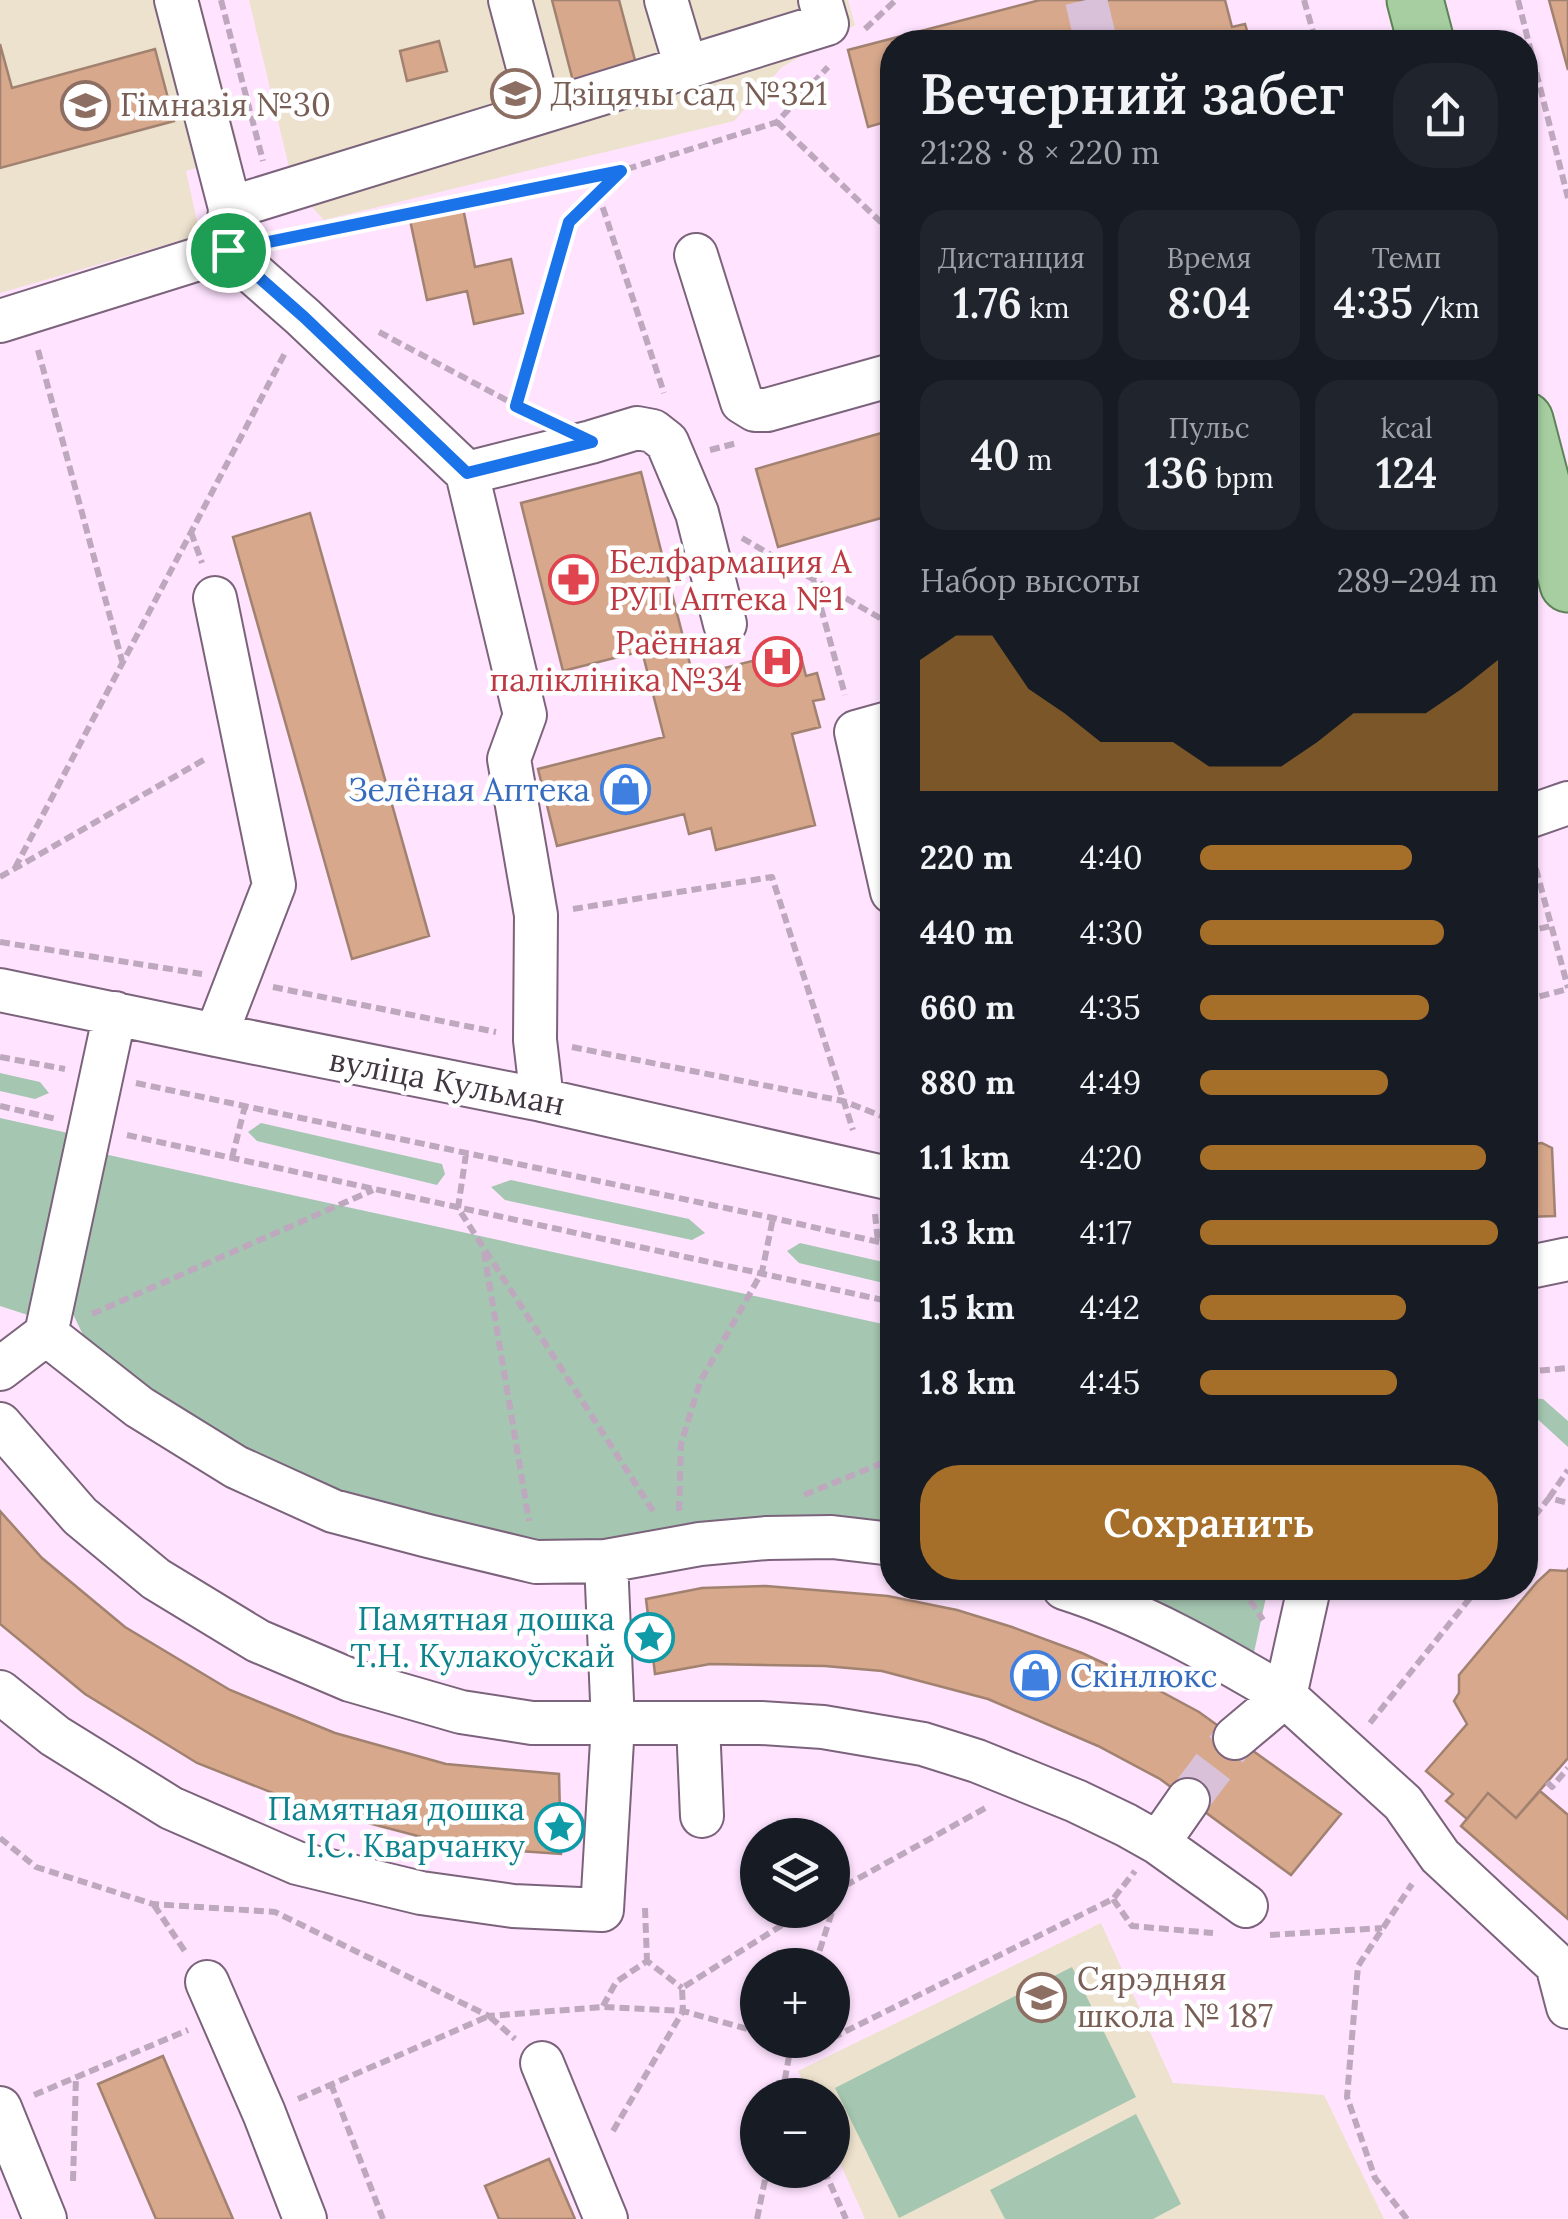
<!DOCTYPE html>
<html lang="ru">
<meta charset="utf-8">
<style>
body{margin:0;font-family:Lora,serif;background:#20242c;color:#f1f3f6;height:100vh;display:flex;flex-direction:column;font-size:38px;white-space:nowrap}
*{box-sizing:border-box;margin:0}
p{font-size:32px;color:#9ea1a6}
.icon{flex:none;width:55px;height:55px;fill:none;stroke:currentColor;stroke-width:2;stroke-linecap:round;stroke-linejoin:round}
.map{position:relative;flex:1;overflow:hidden}
.side{position:absolute;left:880px;top:30px;width:658px;height:1570px;display:flex;flex-direction:column;background:#171b24;border-radius:40px;box-shadow:0 2px 8px #0004}
.side>*{flex:none}
.controls{position:absolute;left:740px;top:1818px;display:grid;gap:20px}
.controls a{display:grid;place-items:center;width:110px;height:110px;border-radius:50%;background:#171b24;box-shadow:0 2px 8px #0004;font-size:50px}
.pin{position:absolute;display:grid;place-items:center;width:85px;height:85px;color:#fff;margin:-42px;border:5px solid #fff;border-radius:50%;box-shadow:0 2px 10px #0007}
.round{display:grid;place-items:center;flex:none;width:105px;height:105px;border-radius:40px;background:#20242c}
.head{display:flex;align-items:center;justify-content:space-between;height:170px;padding:0 40px}
h1{font-size:55px;font-weight:600;line-height:75px}
.figures{display:grid;grid-template-columns:repeat(3,1fr);gap:15px;height:170px;padding:10px 40px}
.figures div{display:grid;align-content:center;border-radius:25px;background:#20242c;text-align:center}
.figures b{font-size:42px;font-weight:600}
.figures small{font-size:28px;font-weight:400}
.figures p{font-size:28px}
.chart{height:280px;padding:20px 40px}
.chart p{display:flex;justify-content:space-between}
.chart svg{width:100%;height:180px;margin-top:10px;fill:#a56f2a;opacity:.7}
.primary-button{display:flex;gap:20px;margin-top:auto;padding:20px 40px}
.primary-button a{flex:1;height:115px;border-radius:40px;background:#a56f2a;color:#fff;font-size:40px;font-weight:600;line-height:115px;text-align:center}
ul{padding:0 40px;list-style:none;font-size:32px}
li{display:grid;grid-template-columns:160px 120px 1fr;align-items:center;height:75px}
li i{height:25px;border-radius:12px;background:#a56f2a}
.map>svg:first-child{display:block}
</style>
<div class="map">
<svg width="1568" height="2219" viewBox="0 0 1568 2219">
<rect width="100%" height="100%" fill="#ffe3ff"/>
<path fill="#ede2cd" d="M0,0h200l41,156 -55,15 14,64 -200,58z
M249,0h599l7,25 -73,42 -48,54 -410,99 -30,-32z
M1101,1923l72,160 151,12 60,124h-519l-32,-72 -1,-52h-23l-11,-24z"/>
<path fill="#a5c6b1" d="M0,1073l40,9 9,11 -14,6 -35,-8z
M0,1118l77,17 -43,182 -34,-11z
M261,1123l181,41 3,10 -8,11 -180,-44 -9,-9z
M104,1154l788,172v205l-320,16 -133,-24 -96,-26 -103,-41 -117,-79 -38,-38 -13,-27z
M511,1180l178,39 16,14 -13,7 -187,-40 -14,-13z
M800,1243l92,21v21l-93,-22 -12,-12z
M1525,1398l18,1 25,22v26l-35,-32 -8,-1z
M1104,1588h164l-15,69z
M1072,1967l64,130 -237,121 -64,-130z
M1136,2114l45,90 -28,15h-148l-15,-29z"/>
<path fill="#d7a88c" stroke="#a1816f" stroke-width="2.5" d="M552,0h67l17,64 -63,17z
M1040,0h185l7,27 13,-3 5,17 -8,1h-350v78l-24,7 -20,-77z
M1549,0h19v70z
M439,41l8,30 -40,10 -7,-30z
M0,44l12,44 143,-39 19,72 -174,47z
M463,208l12,59 36,-8 12,54 -49,11 -7,-33 -40,9 -17,-80z
M892,430v85l-114,32 -22,-78z
M641,472l52,204 106,-27 7,27 11,-3 7,26 -11,2 7,26 -28,7 23,91 -99,25 -5,-22 -22,6 -5,-20 -127,32 -19,-77 126,-32 -22,-86 -79,20 -42,-168z
M310,513l119,423 -77,23 -119,-422z
M1542,1143l10,5 3,68 -30,1v-72z
M0,1511l42,47 83,69 105,63 105,43 111,31 113,10 2,80 -69,-5 -59,-9 -122,-32 -114,-45 -112,-69 -85,-70z
M1568,1569v189l-52,60 -28,-25 -21,26 -21,-18 7,-7 -27,-23 41,-47 -13,-23 5,-8v-18l78,-93 13,-12 16,1z
M766,1586l122,10 69,14 55,17 70,26 54,25 63,34 142,102 -50,61 -131,-96 -62,-33 -110,-47 -106,-28 -57,-5 -115,-2 -55,10 -9,-75 56,-11z
M1540,1791l28,24v104l-107,-93 27,-33 28,25z
M163,2056l12,28 58,135h-77l-58,-135z
M549,2159l26,60h-76l-14,-33z"/>
<g fill="none" stroke-linecap="round" stroke-linejoin="round">
<path stroke="#d9c1d9" stroke-width="42" stroke-dasharray="42 21" stroke-linecap="butt" d="M1086,0l10,42
M1188,1800l47,-62"/>
<defs>
<path id="minor" d="M176,0l54,208 -2,27
M510,0l30,112
M666,0l20,67
M230,208l597,-184 -7,-24
M227,250l76,67 164,156 58,242 -16,44 27,156 -1,125 7,60
M696,255l46,147 13,8h12l125,-35
M0,321l227,-71
M467,473l124,-31 46,-14 16,3 14,11 30,71 28,111
M215,598l59,287 -58,150
M892,722l-36,10 36,160
M1525,818l43,-15
M0,990l216,45 326,65 350,79
M115,1013l-69,321 93,73 97,60 97,44 95,25 108,26 70,-1 94,-17 67,-6 65,-1 60,7
M1525,1268l43,-9
M0,1369l46,-35
M0,1424l80,92 76,63 102,62 92,39 111,32 71,11h229l62,4 100,17 54,17 99,40 50,24 32,18 88,63
M1064,1588c79,25 150,66 221,108l24,-108
M0,1692l55,44 116,72 126,55 124,30 92,13 89,4 11,-186 -7,-163
M698,1724l4,92
M1235,1738l50,-42 118,107 37,53 117,109 11,42
M1158,1843l30,-43
M207,1982l57,131 41,106
M542,2063l64,156
M0,2108l45,111"/>
<path id="major" d="M1415,0l11,42
M1525,420l43,164"/>
</defs>
<use href="#minor" stroke="#7b637b" stroke-width="46"/>
<use href="#major" stroke="#5c8456" stroke-width="59"/>
<path stroke="#bea8be" stroke-width="6" stroke-dasharray="10 5" stroke-linecap="butt" d="M221,0l42,161
M1304,0l12,42
M1518,0l50,198
M865,29l31,-29
M777,122l115,111
M598,193l66,200
M273,241l345,-70
M379,332l157,84
M38,350l84,311
M516,406l53,-183 52,-52 156,-49 51,-55
M710,450l27,-7
M191,532l11,31
M742,538l150,87
M813,579l32,116
M1532,854l36,134
M15,868l271,-517
M0,877l207,-119
M573,909l199,-32 81,253
M1525,932l26,-6
M0,942l202,32
M273,987l223,45
M1525,1000l43,-11
M572,1047l271,54 49,19
M0,1057l65,12
M136,1083l637,135 119,27
M0,1106l56,13
M127,1135l765,167
M466,1154l-8,54 197,306
M232,1158l13,-52
M875,1214l3,28
M484,1252l45,269
M92,1314l281,-124
M1525,1372l43,-4
M804,1495l88,-36
M1549,1498l19,-28
M679,1511l2,-67 19,-62 62,-110 11,-54
M1525,1528l24,-30 19,5
M1242,1588l21,32
M1370,1723l108,-135
M1547,1782l5,5 16,-19
M0,1838l36,29 117,37 122,8 214,104 114,-9 80,4 75,21
M832,1893l157,-87
M1113,1899l19,27 81,7
M154,1905l32,48
M645,1908l2,53
M1270,1935l112,-7
M815,1965l24,-75
M603,2006l13,-24 31,-21 35,27
M832,2038l281,-139 22,-28
M785,2040l28,8 16,-8
M331,2084l52,135
M34,2095l154,-65
M782,2095l10,-55
M298,2099l191,-83 26,23
M613,2131l70,-120 -1,-23 124,-78
M824,2170l22,49
M73,2181l3,-104
M757,2219l10,-49
M1407,2219l-32,-41 -28,-81 11,-131 54,-82"/>
<use href="#minor" stroke="#fff" stroke-width="42"/>
<use href="#major" stroke="#a6cea0" stroke-width="55"/>
</g>
<g fill="none" stroke-linecap="round" stroke-linejoin="round">
<defs>
<path id="route" d="M621,171l-52,51 -53,184 76,36 -125,31 -163,-156 -76,-67z"/>
</defs>
<use href="#route" stroke="#fff" stroke-width="20"/>
<use href="#route" stroke="#1a73e8" stroke-width="12"/>
</g>
<defs>
<symbol id="school-ring" viewBox="-11 -11 22 22"><circle r="9.5" fill="#fff" stroke="#8d6e63" stroke-width="1.5"/><path d="M0-5L7-2L0 1L-7-2ZM-4 1L0 2.5L4 1V4Q0 6-4 4Z" fill="#8d6e63"/></symbol>
<symbol id="pharmacy-ring" viewBox="-11 -11 22 22"><circle r="9.5" fill="#fff" stroke="#e0444e" stroke-width="1.5"/><path d="M-2-6h4v4h4v4h-4v4h-4v-4h-4v-4h4Z" fill="#e0444e"/></symbol>
<symbol id="hospital-ring" viewBox="-11 -11 22 22"><circle r="9.5" fill="#fff" stroke="#e0444e" stroke-width="1.5"/><path d="M-5-5h3v3.5h4V-5h3V5h-3V1.5h-4V5h-3Z" fill="#e0444e"/></symbol>
<symbol id="shop-ring" viewBox="-11 -11 22 22"><circle r="9.5" fill="#fff" stroke="#3f7fe0" stroke-width="1.5"/><path d="M-5-2.5h2.3a2.7 3.5 0 0 1 5.4 0H5L5.5 6h-11ZM-1.5-2.5h3a1.5 2.3 0 0 0-3 0Z" fill="#3f7fe0"/></symbol>
<symbol id="sight-ring" viewBox="-11 -11 22 22"><circle r="9.5" fill="#fff" stroke="#0f9aa8" stroke-width="1.5"/><path d="M0-6L1.8-2.2L6-1.7L2.9 1.2L3.7 5.4L0 3.3L-3.7 5.4L-2.9 1.2L-6-1.7L-1.8-2.2Z" fill="#0f9aa8"/></symbol>
</defs>
<g fill-rule="evenodd">
<use href="#school-ring" x="488" y="66" width="55" height="55"/>
<use href="#school-ring" x="58" y="78" width="55" height="55"/>
<use href="#pharmacy-ring" x="546" y="552" width="55" height="55"/>
<use href="#hospital-ring" x="750" y="634" width="55" height="55"/>
<use href="#shop-ring" x="598" y="762" width="55" height="55"/>
<use href="#sight-ring" x="622" y="1610" width="55" height="55"/>
<use href="#shop-ring" x="1008" y="1648" width="55" height="55"/>
<use href="#sight-ring" x="532" y="1800" width="55" height="55"/>
<use href="#school-ring" x="1014" y="1970" width="55" height="55"/>
</g>
<g text-anchor="middle" stroke-width="9" stroke-linejoin="round" paint-order="stroke">
<g font-size="32" fill="#785e54" stroke="#fff" text-anchor="start">
<text x="550" y="105">Дзіцячы сад №321</text>
<text x="120" y="116">Гімназія №30</text>
<text x="1077" y="1990">Сярэдняя<tspan x="1077" dy="37">школа № 187</tspan></text>
</g>
<g font-size="32" fill="#be3a42" stroke="#fff" text-anchor="start">
<text x="609" y="573">Белфармация А<tspan x="609" dy="37">РУП Аптека №1</tspan></text>
<text x="742" y="654" text-anchor="end">Раённая<tspan x="742" dy="37">паліклініка №34</tspan></text>
</g>
<g font-size="32" fill="#366cbe" stroke="#fff" text-anchor="end">
<text x="590" y="801">Зелёная Аптека</text>
<text x="1070" y="1687" text-anchor="start">Скінлюкс</text>
</g>
<g font-size="32" fill="#413741" stroke="#fff">
<text transform="translate(447 1082) rotate(11)" y="11">вуліца Кульман</text>
</g>
<g font-size="32" fill="#0d838f" stroke="#fff" text-anchor="end">
<text x="615" y="1630">Памятная дошка<tspan x="615" dy="37">Т.Н. Кулакоўскай</tspan></text>
<text x="525" y="1820">Памятная дошка<tspan x="525" dy="37">І.С. Кварчанку</tspan></text>
</g>
</g>
</svg>
<div class="controls">
<a><svg class="icon" aria-label="layers" viewBox="0 0 24 24"><path d="M12 4l9 5-9 5-9-5zM3 14l9 5 9-5"/></svg></a>
<a>+</a>
<a>−</a>
</div>
<div class="pin" style="left:228px;top:250px;background:#1e9e55"><svg class="icon" aria-label="arrive" viewBox="0 0 24 24"><path d="M6 21V4h12l-3 4 3 4H6"/></svg></div>
<section class="side">
<div class="head"><div><h1>Вечерний забег</h1><p>21:28 · 8 × 220 m</p></div><a class="round"><svg class="icon" aria-label="share" viewBox="0 0 24 24"><path d="M12 15V3M7 8l5-5 5 5M5 13v7h14v-7"/></svg></a></div>
<div class="figures">
<div><p>Дистанция</p><b>1.76<small> km</small></b></div>
<div><p>Время</p><b>8:04</b></div>
<div><p>Темп</p><b>4:35<small> /km</small></b></div>
</div>
<div class="figures">
<div><b>40<small> m</small></b></div>
<div><p>Пульс</p><b>136<small> bpm</small></b></div>
<div><p>kcal</p><b>124</b></div>
</div>
<div class="chart"><p><span>Набор высоты</span>289–294 m</p>
<svg viewBox="0 0 160 44" preserveAspectRatio="none"><path d="M0 44V12L10 6L20 6L30 19L40 25L50 32L60 32L70 32L80 38L90 38L100 38L110 32L120 25L130 25L140 25L150 19L160 12V44z"/></svg>
</div>
<ul>
<li><b>220 m</b>4:40<i style="width:71%"></i></li>
<li><b>440 m</b>4:30<i style="width:82%"></i></li>
<li><b>660 m</b>4:35<i style="width:77%"></i></li>
<li><b>880 m</b>4:49<i style="width:63%"></i></li>
<li><b>1.1 km</b>4:20<i style="width:96%"></i></li>
<li><b>1.3 km</b>4:17<i style="width:100%"></i></li>
<li><b>1.5 km</b>4:42<i style="width:69%"></i></li>
<li><b>1.8 km</b>4:45<i style="width:66%"></i></li>
</ul>
<div class="primary-button"><a>Сохранить</a></div>
</section>
</div>
